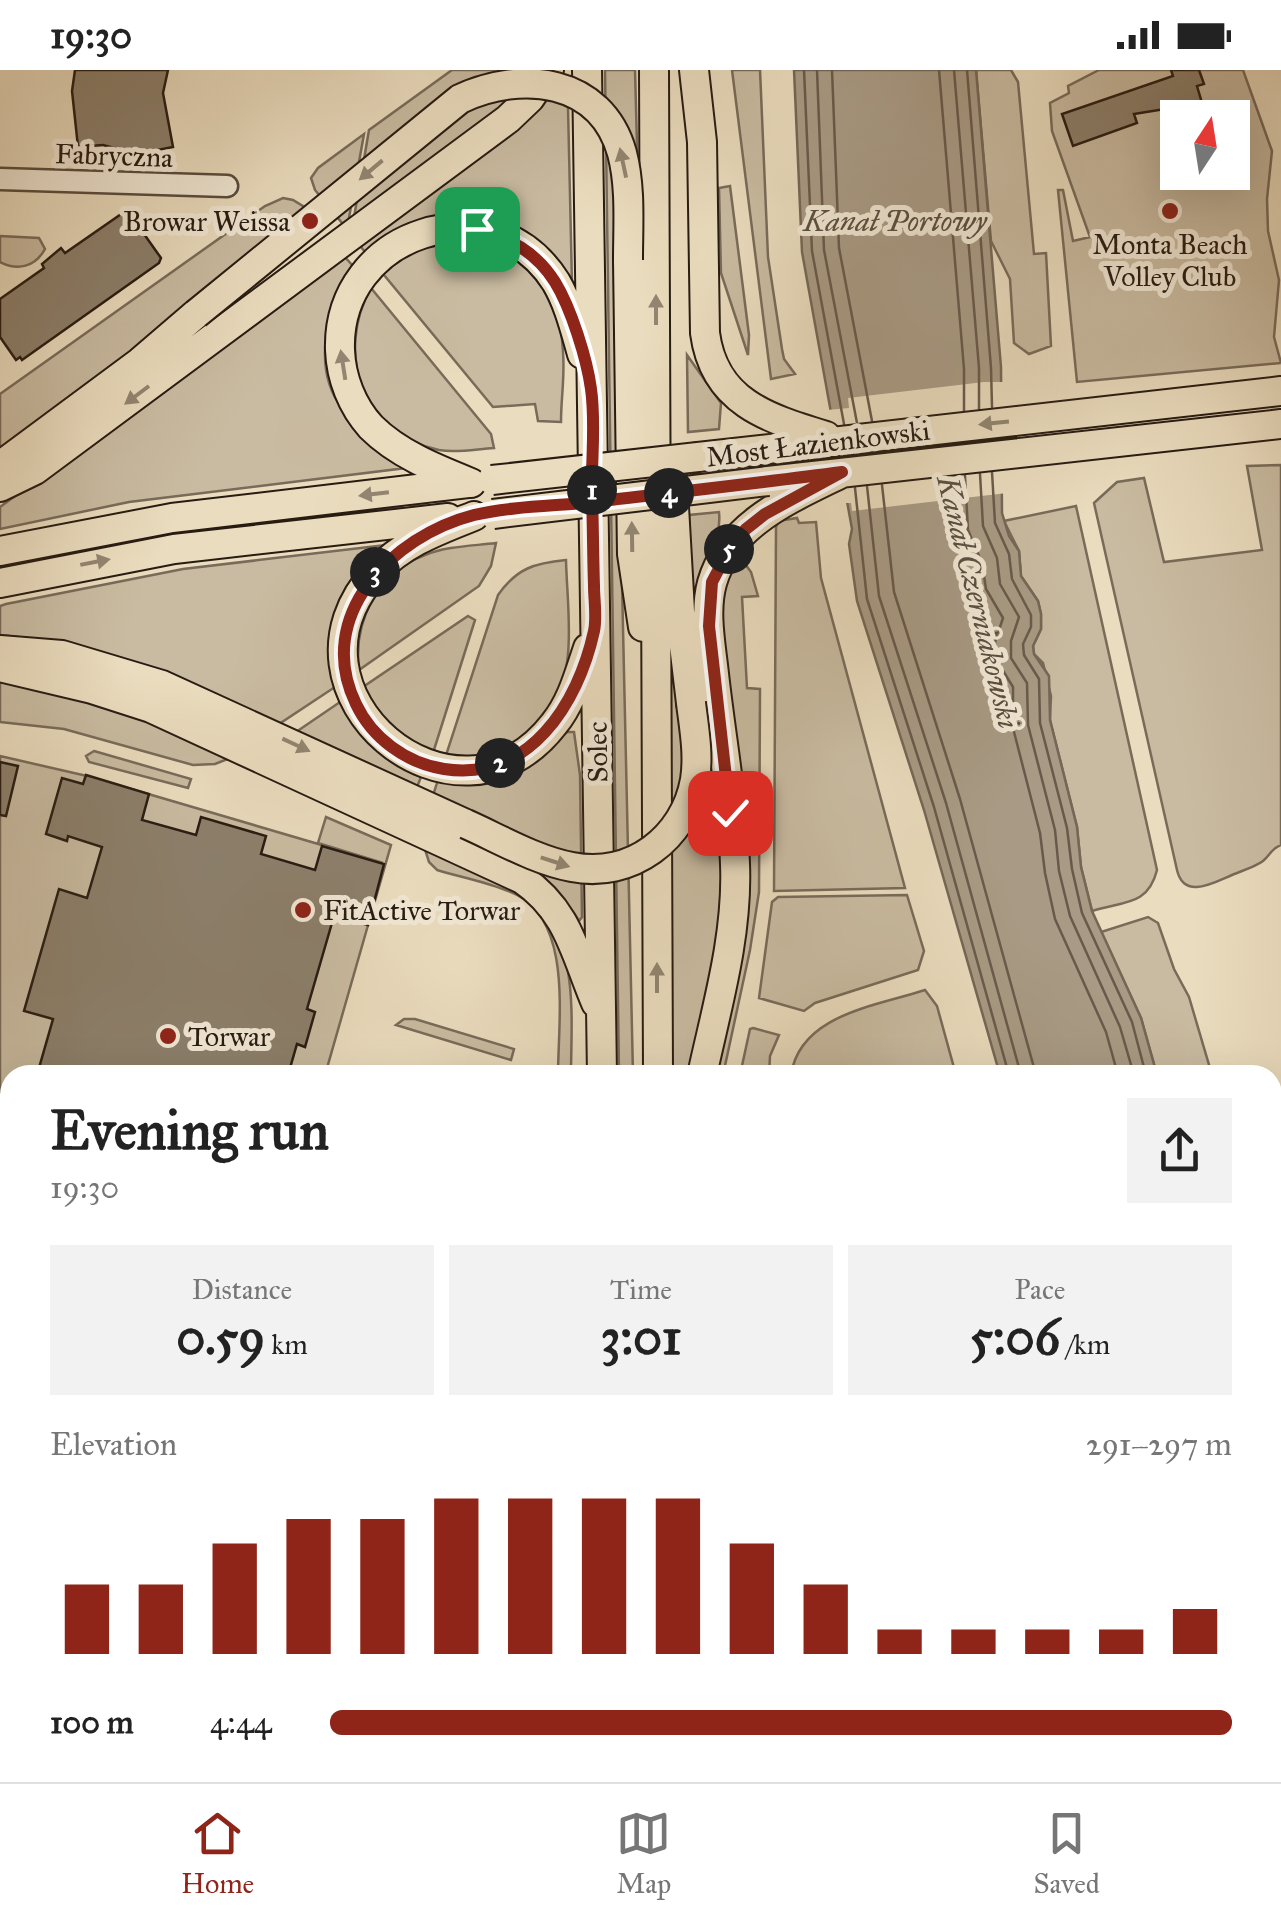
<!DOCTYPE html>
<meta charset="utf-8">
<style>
body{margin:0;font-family:"IM FELL Great Primer",serif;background:#f2f2f2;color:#222;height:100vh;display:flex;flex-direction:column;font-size:38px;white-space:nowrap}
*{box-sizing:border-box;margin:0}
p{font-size:32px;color:#767676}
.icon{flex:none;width:55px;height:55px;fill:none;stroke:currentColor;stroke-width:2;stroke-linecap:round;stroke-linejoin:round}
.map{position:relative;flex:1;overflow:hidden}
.side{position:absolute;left:0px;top:995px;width:1282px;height:718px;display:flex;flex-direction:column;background:#fff;border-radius:30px 30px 0 0;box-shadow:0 10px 40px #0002}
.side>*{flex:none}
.needle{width:65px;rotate:12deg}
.tools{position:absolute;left:1160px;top:30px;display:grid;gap:20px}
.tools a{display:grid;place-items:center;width:90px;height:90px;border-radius:0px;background:#fff;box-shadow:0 10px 40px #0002;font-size:50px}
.pin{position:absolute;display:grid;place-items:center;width:85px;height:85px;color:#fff;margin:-42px;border-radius:20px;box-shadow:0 5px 15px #0006}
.km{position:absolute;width:50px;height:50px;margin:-25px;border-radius:50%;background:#222;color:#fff;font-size:28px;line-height:50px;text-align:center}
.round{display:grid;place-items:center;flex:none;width:105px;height:105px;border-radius:0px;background:#f2f2f2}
.summary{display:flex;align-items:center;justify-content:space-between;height:170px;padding:0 50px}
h1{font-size:55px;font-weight:800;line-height:75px}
.metrics{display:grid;grid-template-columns:repeat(3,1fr);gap:15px;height:170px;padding:10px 50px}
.metrics div{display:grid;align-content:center;border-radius:0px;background:#f2f2f2;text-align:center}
.metrics b{font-size:50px;font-weight:800}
.metrics small{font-size:28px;font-weight:400}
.metrics p{font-size:28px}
.chart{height:280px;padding:20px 50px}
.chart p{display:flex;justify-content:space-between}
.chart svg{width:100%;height:180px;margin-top:10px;stroke:#8f2418;stroke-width:6}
ul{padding:0 50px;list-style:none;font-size:32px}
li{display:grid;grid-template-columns:160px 120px 1fr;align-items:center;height:75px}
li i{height:25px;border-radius:12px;background:#8f2418}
.status{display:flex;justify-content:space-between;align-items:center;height:70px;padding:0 50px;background:#fff;direction:ltr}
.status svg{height:28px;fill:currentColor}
.menu{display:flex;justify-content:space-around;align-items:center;height:140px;border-top:2px solid #e0e0e0;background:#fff;font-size:28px;color:#767676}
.menu a{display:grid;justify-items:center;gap:5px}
.menu .on{color:#8f2418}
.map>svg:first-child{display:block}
</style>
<div class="status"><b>19:30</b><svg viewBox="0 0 49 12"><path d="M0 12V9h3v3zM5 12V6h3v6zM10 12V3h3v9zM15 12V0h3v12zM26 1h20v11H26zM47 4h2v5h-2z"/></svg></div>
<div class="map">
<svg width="1281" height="1712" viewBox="0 0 1281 1712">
<rect width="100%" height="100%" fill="#eadcbe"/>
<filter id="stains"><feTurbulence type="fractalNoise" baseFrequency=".002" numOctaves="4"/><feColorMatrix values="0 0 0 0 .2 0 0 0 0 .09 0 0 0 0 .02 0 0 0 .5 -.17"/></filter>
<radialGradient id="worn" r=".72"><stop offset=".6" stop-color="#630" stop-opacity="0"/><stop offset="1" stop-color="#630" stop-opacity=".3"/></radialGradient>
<path fill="#c9bba1" stroke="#786b5a" stroke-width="2.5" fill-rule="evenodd" d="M452,0h85l8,26 23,11 4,177 -114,-68h-16l4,26c70,-5 114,42 117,110 2,26 -2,45 -2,70l-23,-1 -3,-17 -42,3 -142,-172 18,-105z
M605,0h30l5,188 -19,280 12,537h-14z
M732,0h28l8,187 14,92 2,10 11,15 -24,5z
M976,0h35l7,12 16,172 12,-1 5,93 -22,8 -15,-11 -4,-64 -19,-38z
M1099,0h144l29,81 -5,48 1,32 11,49 -5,57 7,26 -204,19 -19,-192h5l10,51 17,-4 -38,-106 -2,-28 19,-10 -1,-7zM1178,48h54v54h-54z
M364,64l-17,95 -32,-39 -4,-12 7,-10z
M730,116l19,149 -1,20 -27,-82 -2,-85z
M283,128l10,2 13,8 -171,141 -135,104v-59l265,-188z
M0,166l39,2 6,11c-10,18 -27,22 -45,13z
M344,186l9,10c-26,38 -42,102 -11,142 17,23 43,41 64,60l-277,34 -129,27v-22z
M371,218l120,146 3,14c-18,1 -37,5 -55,2 -78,-16 -104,-98 -68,-162z
M687,285l34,48 -2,26 -31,3z
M1281,395v380c-10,4 -10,9 -18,16 -8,6 -22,10 -31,14 -19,8 -48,25 -55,-5l-83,-367 23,-21 27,-4 20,84 98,-12 -15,-84z
M1076,436l81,364c-9,36 -33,31 -65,41l-11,-44 -4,-40 -27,-107 1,-24 -8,-33 -9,-9 -1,-8 8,-17v-15l-3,-13 -17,-25 -2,-25 -15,-30z
M719,442c3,31 -15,47 -22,79l-7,-1 -1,-75z
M797,448l2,5 17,-1 5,56 84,310 -131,3 2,-364 2,-6z
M496,473l-5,23 -12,20 -120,84c-6,-48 18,-97 66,-115 22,-9 47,-9 71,-12z
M386,475c-45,37 -62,85 -51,142l-56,37c-91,-40 -178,-80 -279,-89v-29l6,-2 177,-35z
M740,487l11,15 7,24 -16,1 5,91 13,1 -1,203 -9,58 -27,125h-11l29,-134 -20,-335 5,-29z
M566,490c1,49 13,113 -19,154 -19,25 -45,46 -67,68l46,-17 39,-33h9l6,43 2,142 -3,4c-33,-55 -98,-74 -154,-101l73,-225c19,-27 37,-32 68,-35z
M667,542l17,143 -3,33 -15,32z
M468,546l7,4 -42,133c-32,-12 -55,-37 -70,-66z
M0,610l119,27 114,50 -18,7 -22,1 -129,-36 -64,-7z
M340,632c18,36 43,60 81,75l-4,10 -121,-55z
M705,637l18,158 -4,66 -29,144h-21l-4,-220 17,-14 11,-18z
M94,681l97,28 -3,9 -99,-26 -3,-6z
M0,686l87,20 296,87 -65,-20 8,-26 65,28 -66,230h-315v215l-10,-3z
M423,773c36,17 78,31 109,58 48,41 39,117 39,174h-13c0,-54 15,-151 -41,-180 -20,-11 -57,-18 -80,-25l-8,-8z
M907,825l17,56 -6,19 -103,33 -11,8 -45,-13 13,-96 6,-5z
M1148,847l10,6 16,46 15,28 23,78h-55l-16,-57 -40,-86z
M925,920l12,16 19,69h-165c9,-61 86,-69 134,-85z
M404,949h11l99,30 -3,11 -115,-35z
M753,958l26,7 -9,21 -1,19h-29l10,-46z
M1281,1023v164l-8,-29 -1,-132z
M1272,1214l9,29v184l-9,-26z
M0,1309l10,3v390h554l1,10h-565z
M717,1703h154l2,9h-156z"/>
<path fill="#a89a84" stroke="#746756" stroke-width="2.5" d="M794,0h182l25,297 1,146 7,23 10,15 2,25 17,25 3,13v15l-8,17 1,8 15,22 1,44 27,107 4,40 11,44 49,107 16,57h-157l-76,-265 -67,-209 -8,-57 3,-15 -50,-277z
M1273,1401l8,26v285h-308l1,-10h298z"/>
<path fill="#eadcbe" d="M984,312h22l1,111 -155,18 -1,-8h-9l-15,-93 22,-2 -1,-10z"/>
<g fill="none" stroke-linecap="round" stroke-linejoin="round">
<path stroke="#685a4b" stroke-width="2.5" d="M804,0l8,181 32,173
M817,0l7,180 33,173
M832,0l7,178 33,173
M939,0l25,299v42
M954,0l25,298v41
M967,0l24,298 1,39
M992,402l3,51 14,31 3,25 19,36v12l-8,17 1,11 15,24 1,44 27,105 5,41 10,44 50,109 14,53
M980,404l3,52 14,32 3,26 19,33 -8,24v17l16,25 1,42 27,105 4,41 11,45 50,111 14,48
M965,406l3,54 14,33 4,26 17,29 -8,24 2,19 16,26v41l27,105 5,40 10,46 51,113 12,43
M882,415l12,107 66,207 76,276
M867,416l12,110 67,207 75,272
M855,418l12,111 67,208 75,268"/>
</g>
<path fill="#8c7f6b" stroke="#271b12" stroke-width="2.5" d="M75,0h93l-5,23 10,54 -36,7 -34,-9 -25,2 -6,-56z
M1171,0h28l5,14 -7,2 5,17 -68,11 3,9 -64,23 -11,-32 111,-38z
M127,140l34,48 -2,5 -137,97 -2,-3 -4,3 -16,-23v-38l44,-31 -2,-4 19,-16 4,5z
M0,692l18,4 -12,50 -6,-1z
M86,705l63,19 -7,26 54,15 5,-18 65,19 -5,18 54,16 7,-24 62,18 -16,61 -34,-9 -27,93 8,3 -10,35 -8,-3 -9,31h-251l16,-56 -29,-8 35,-122 28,9 15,-51 -34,-11 -1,5 -21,-7 16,-56 21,6z"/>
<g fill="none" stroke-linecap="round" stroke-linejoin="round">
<defs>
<path id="minor" d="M0,109l227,7
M0,1252l10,3"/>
<path id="major" d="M587,0l15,1005
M654,0l4,1005
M694,0l8,72 3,191c9,69 62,85 121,103
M628,190l4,294 11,73
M698,387l583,-66
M0,396l140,-104 56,-48
M672,402l8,139 11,92
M768,411l513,-57
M471,413c-35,-14 -73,-29 -100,-56 -19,-21 -30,-49 -31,-77 -4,-118 152,-169 216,-68 13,22 19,48 26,72
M0,417l35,-17 473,-351 22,-21 19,-28
M474,446c-35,14 -72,27 -98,56 -110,119 80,279 178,152 18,-22 25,-50 34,-76
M0,481l172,-33 296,-35
M0,513l174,-34 274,-31
M0,580l62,5 100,30 304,139
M0,597l92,22 59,19 371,171c47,32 53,75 74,124
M702,1005c15,-69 36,-140 33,-211 -2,-63 -14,-127 -21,-190 -3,-29 -10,-62 -2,-91 17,-60 80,-85 130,-110
M609,1702l1,10
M670,1712v-10"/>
</defs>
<use href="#minor" stroke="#584b3d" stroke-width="25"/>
<use href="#major" stroke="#271b12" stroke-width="32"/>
<use href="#minor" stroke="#f1e8d5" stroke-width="20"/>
<use href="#major" stroke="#eadcbe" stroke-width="28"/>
<defs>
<path id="major-bridge" d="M196,244l264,-215c61,-29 141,-21 162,54 9,34 6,72 6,107
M492,410l206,-23
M493,444l275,-33
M466,754c34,15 69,36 106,43 59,12 113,-29 123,-87 4,-26 -1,-52 -4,-77"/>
</defs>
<use href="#major-bridge" stroke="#271b12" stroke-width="32" stroke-linecap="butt"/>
<use href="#major-bridge" stroke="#eadcbe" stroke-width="28"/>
</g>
<defs><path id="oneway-solid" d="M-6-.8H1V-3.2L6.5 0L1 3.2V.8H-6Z" transform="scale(2.5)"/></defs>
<g fill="#928571">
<use href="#oneway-solid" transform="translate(623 93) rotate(-102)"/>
<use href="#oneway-solid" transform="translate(371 100) rotate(140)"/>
<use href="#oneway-solid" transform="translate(656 240) rotate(-90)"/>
<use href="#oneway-solid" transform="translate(343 295) rotate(-99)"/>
<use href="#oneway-solid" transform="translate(137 325) rotate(143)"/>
<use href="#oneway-solid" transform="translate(994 353) rotate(174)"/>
<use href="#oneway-solid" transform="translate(374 424) rotate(173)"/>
<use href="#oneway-solid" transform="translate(632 467) rotate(-91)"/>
<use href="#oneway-solid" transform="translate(95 492) rotate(-11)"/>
<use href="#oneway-solid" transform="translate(296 675) rotate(25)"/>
<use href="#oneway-solid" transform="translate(555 792) rotate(18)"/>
<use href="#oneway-solid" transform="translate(657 908) rotate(-90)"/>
</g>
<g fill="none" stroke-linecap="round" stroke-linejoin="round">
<defs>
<path id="route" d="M477,159c33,9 59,23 78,53 16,26 32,77 36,107 5,34 0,72 1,106 1,30 1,61 2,91 0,14 3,31 0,45 -16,73 -65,151 -150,138 -38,-6 -72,-31 -88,-65 -43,-88 36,-168 118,-189 38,-9 82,-9 120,-13 83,-10 166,-19 248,-30l-77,42 -19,15 -15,17 -19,36 -3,44 21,187"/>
</defs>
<use href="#route" stroke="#fff" stroke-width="20"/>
<use href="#route" stroke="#8f2418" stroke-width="12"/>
</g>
<g fill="#8f2418" stroke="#f1e8d5" stroke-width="4">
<circle cx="1170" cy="141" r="10"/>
<circle cx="310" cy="151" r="10"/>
<circle cx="303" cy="840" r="10"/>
<circle cx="168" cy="966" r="10"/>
</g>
<g text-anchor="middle" stroke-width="10" stroke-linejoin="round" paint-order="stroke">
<g font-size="28" fill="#271b12" stroke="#f1e8d5">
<text transform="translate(114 85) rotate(2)" y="10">Fabryczna</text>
<text transform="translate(818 373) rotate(-7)" y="10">Most Łazienkowski</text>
<text transform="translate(597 682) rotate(-91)" y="10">Solec</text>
</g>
<g font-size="28" fill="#271b12" stroke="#f1e8d5" text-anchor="start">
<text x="290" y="161" text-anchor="end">Browar Weissa</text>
<text x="1170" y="184" text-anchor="middle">Monta Beach<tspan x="1170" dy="32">Volley Club</tspan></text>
<text x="323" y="850">FitActive Torwar</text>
<text x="188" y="976">Torwar</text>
</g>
<g font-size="30" font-style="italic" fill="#5b4e40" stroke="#f1e8d5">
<text x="895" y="161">Kanał Portowy</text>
<text transform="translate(978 532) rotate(76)" y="10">Kanał Czerniakowski</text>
</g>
</g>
<rect width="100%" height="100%" filter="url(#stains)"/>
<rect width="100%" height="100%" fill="url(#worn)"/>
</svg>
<div class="tools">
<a><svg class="needle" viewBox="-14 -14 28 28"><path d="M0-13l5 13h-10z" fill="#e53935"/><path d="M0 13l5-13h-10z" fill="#767676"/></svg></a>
</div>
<div class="pin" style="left:477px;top:159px;background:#1e9e55"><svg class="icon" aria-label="arrive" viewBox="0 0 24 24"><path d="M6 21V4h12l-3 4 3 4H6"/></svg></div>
<div class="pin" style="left:730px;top:743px;background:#d93025"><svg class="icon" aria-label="check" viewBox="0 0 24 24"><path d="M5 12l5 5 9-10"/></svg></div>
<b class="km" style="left:592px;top:420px">1</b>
<b class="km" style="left:500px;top:693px">2</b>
<b class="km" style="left:375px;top:502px">3</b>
<b class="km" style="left:669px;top:423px">4</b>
<b class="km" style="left:729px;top:479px">5</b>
<section class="side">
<div class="summary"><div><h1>Evening run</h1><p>19:30</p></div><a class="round"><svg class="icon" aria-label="share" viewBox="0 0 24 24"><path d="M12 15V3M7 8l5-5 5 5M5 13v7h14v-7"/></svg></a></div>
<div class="metrics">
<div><p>Distance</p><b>0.59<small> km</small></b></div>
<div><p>Time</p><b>3:01</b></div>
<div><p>Pace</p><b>5:06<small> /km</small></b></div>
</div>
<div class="chart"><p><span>Elevation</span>291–297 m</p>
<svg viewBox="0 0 160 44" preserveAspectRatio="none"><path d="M5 44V27M15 44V27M25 44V17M35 44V11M45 44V11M55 44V6M65 44V6M75 44V6M85 44V6M95 44V17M105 44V27M115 44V38M125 44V38M135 44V38M145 44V38M155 44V33"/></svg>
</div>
<ul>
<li><b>100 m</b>4:44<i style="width:100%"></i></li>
</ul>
</section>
</div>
<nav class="menu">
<a class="on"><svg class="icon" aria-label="home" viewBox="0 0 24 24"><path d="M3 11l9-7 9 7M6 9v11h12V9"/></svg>Home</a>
<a><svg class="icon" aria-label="map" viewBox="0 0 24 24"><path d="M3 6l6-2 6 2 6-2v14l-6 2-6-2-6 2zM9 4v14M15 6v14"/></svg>Map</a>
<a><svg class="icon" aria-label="saved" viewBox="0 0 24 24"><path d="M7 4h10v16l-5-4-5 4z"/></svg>Saved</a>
</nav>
